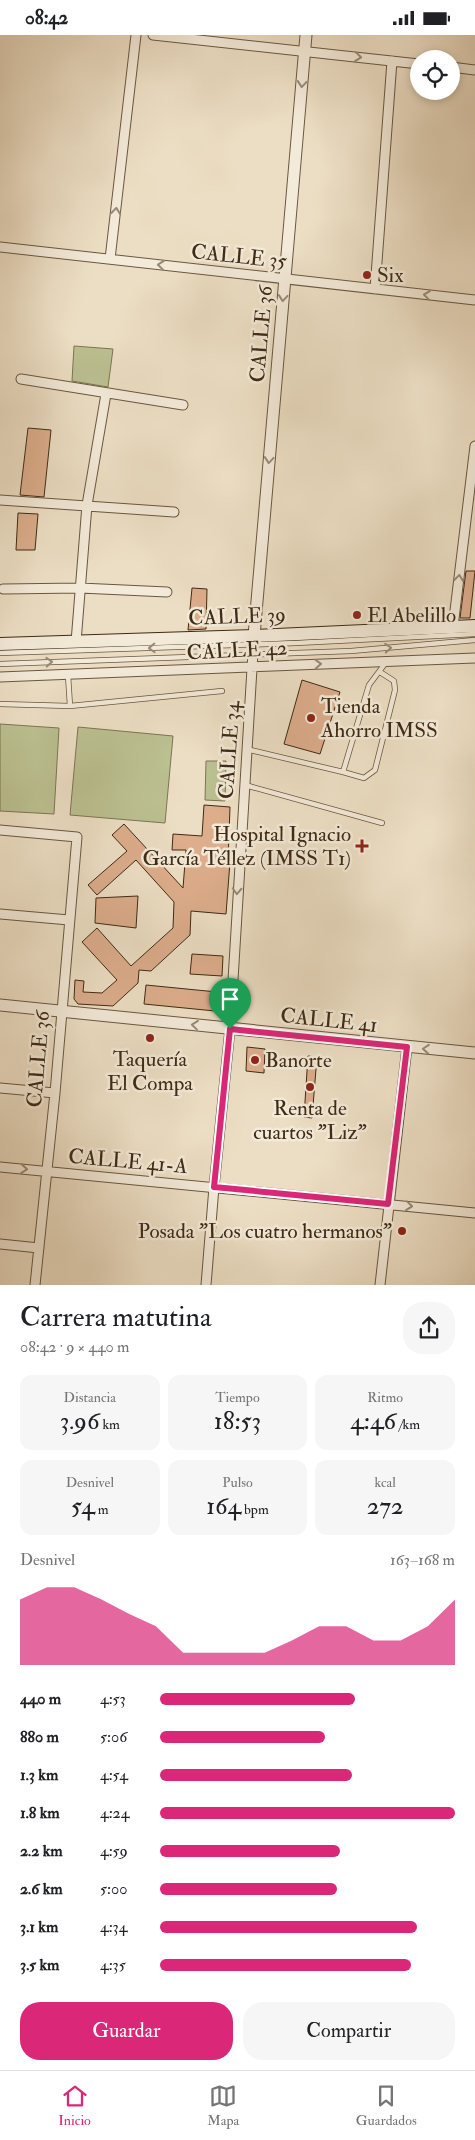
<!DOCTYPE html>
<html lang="es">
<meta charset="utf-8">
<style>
body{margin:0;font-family:"IM FELL Double Pica",serif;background:#f6f6f6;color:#202124;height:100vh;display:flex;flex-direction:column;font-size:19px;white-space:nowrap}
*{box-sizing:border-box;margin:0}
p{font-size:16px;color:#757577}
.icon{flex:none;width:28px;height:28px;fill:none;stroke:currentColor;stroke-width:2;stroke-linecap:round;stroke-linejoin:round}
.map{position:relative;height:1250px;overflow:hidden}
.details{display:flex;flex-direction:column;background:#fff;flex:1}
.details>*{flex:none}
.buttons{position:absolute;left:410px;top:15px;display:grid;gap:10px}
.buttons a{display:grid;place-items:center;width:50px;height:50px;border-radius:50%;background:#fff;box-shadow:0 2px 8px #0003;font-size:25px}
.pin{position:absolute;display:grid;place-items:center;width:42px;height:42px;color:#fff;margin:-51px -21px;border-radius:50% 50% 50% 0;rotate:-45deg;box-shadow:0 0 5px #0007}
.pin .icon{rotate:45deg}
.round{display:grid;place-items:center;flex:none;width:52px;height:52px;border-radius:20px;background:#f6f6f6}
.summary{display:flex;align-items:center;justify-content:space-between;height:85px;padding:0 20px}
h1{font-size:28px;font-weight:600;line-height:38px}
.metrics{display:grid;grid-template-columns:repeat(3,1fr);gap:8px;height:85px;padding:5px 20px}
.metrics div{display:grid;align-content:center;border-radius:12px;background:#f6f6f6;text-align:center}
.metrics b{font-size:25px;font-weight:600}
.metrics small{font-size:14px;font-weight:400}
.metrics p{font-size:14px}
.chart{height:140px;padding:10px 20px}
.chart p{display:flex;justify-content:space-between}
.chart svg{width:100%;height:90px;margin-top:5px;fill:#db2777;opacity:.7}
.button{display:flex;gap:10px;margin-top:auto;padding:10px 20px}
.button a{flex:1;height:58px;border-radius:20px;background:#db2777;color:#fff;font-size:20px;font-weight:600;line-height:58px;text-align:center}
.button a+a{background:#f6f6f6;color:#202124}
ul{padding:0 20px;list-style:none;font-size:16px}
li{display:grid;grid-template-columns:80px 60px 1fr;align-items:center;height:38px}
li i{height:12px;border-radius:6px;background:#db2777}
.status{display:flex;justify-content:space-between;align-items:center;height:35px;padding:0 25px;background:#fff;direction:ltr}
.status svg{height:14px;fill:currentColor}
.tabs{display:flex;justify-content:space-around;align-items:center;height:70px;border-top:1px solid #e0e0e0;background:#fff;font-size:14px;color:#757577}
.tabs a{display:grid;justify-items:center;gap:2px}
.tabs .on{color:#db2777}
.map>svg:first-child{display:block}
</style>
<div class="status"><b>08:42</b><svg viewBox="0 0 49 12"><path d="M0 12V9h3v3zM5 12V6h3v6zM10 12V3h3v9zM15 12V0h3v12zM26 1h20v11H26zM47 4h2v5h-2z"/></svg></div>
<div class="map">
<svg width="475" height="1250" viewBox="0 0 475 1250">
<rect width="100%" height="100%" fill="#ecdec4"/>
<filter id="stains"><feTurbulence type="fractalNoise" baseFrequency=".004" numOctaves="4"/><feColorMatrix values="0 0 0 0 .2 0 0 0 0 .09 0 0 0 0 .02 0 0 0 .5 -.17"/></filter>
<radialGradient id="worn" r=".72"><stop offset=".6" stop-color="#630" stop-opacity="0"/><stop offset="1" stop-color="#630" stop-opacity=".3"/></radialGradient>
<path fill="#bbc091" stroke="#7c7552" d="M74,311l39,3 -5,38 -36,-6z
M0,689l59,4 -5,86 -54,-3z
M78,692l95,9 -8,87 -95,-8z
M206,726h20l-1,40 -20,-1z"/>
<path fill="#ddad8c" stroke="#3e2a14" d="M28,393l23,2 -7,67 -24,-2z
M18,478l20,1 -3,36h-19z
M466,536h9l-5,47h-10z
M192,553l15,1 -1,40 -18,1z
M302,645l38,12 -20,62 -36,-10z
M204,770l26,2 -2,55h2l-4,52 -35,-3 -1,24 -39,36 -12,-1 -1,13 -25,23 -35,-2 -4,-5 1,-19 9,1 -1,11 19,1 15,-13 -35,-38 15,-14 34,38 42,-38 1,-26 -38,-42 -39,35 -9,-10 39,-34 -15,-16 12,-11 59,64 3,-38h-14l1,-16 29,2z
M138,861l-2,32 -41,-5 1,-25z
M192,919l31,2 -1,20 -32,-2z
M146,950l71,7 -2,19 -71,-7z
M247,1012l18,2 -1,24 -18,-2z
M308,1021l9,1 -5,61 -8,-1z"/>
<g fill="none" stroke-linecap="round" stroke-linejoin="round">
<defs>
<path id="service" d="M0,618l296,-10 179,-9
M0,629l351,-13 124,-11
M68,640l2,31
M0,669l70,2 152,-15
M246,714l97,23 26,-87 18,-24
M343,737l21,6 11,-8 20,-80 -1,-9 -14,-9
M245,750l137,38"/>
<path id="minor" d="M153,0l266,29
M451,32l24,3
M0,212l475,53
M110,224l26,-224
M375,254l17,-228
M21,344l162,26
M0,465l174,12
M3,554l77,-1 87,4
M453,592l22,-181
M76,607l11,-137 19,-111
M0,642l475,-19
M0,795l77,7 -22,256 -20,192
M0,879l69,6
M0,1053l55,5
M0,1132l475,46
M0,1209l39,4
M206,1250l8,-98 16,-158 24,-393
M380,1250l27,-238"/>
<path id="tertiary" d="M254,601l52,-601
M0,970l475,48"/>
<path id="secondary" d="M0,609l254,-8 221,-10"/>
</defs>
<use href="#service" stroke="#6a5740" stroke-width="6"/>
<use href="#minor" stroke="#6a5740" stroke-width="11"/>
<use href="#tertiary" stroke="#6a5740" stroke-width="13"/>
<use href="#secondary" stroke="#3e2a14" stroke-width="14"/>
<use href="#service" stroke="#f3ead9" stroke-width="4.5"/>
<use href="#minor" stroke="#f3ead9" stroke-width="9"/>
<use href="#tertiary" stroke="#f3ead9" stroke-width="11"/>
<use href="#secondary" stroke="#f3ead9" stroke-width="12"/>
</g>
<defs><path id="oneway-chevron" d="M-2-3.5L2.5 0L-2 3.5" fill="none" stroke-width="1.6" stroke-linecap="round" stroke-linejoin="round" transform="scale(1.25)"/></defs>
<g stroke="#988a76">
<use href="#oneway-chevron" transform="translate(358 22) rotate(6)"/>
<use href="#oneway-chevron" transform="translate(302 49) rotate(95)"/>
<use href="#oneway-chevron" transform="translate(116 176) rotate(-84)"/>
<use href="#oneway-chevron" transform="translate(161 230) rotate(-174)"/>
<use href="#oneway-chevron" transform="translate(427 260) rotate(-173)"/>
<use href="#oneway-chevron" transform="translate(283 263) rotate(95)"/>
<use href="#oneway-chevron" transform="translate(269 425) rotate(95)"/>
<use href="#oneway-chevron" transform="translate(459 543) rotate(-83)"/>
<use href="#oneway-chevron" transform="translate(152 613) rotate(178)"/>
<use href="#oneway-chevron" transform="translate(388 613) rotate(-4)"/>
<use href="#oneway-chevron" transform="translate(49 627) rotate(-3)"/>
<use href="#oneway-chevron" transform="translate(318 629) rotate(-3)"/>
<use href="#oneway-chevron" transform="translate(237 856) rotate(93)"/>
<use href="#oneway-chevron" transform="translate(195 990) rotate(-174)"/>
<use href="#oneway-chevron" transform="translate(426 1014) rotate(-175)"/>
<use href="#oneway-chevron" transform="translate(24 1134) rotate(5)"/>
<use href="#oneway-chevron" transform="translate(409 1171) rotate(6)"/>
</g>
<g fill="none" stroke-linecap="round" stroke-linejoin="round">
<defs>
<path id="route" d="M230,994l177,18 -19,157 -174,-17z"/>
</defs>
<use href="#route" stroke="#fff" stroke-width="10"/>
<use href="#route" stroke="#db2777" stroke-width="6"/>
</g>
<g fill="#8f2418" stroke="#f3ead9" stroke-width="2">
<circle cx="367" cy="240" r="5"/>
<circle cx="357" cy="580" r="5"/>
<circle cx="311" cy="683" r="5"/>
<path d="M359.5 803.5h5v5h5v5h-5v5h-5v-5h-5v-5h5z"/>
<circle cx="150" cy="1003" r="5"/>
<circle cx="255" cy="1025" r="5"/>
<circle cx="310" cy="1052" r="5"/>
<circle cx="402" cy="1196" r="5"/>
</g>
<g text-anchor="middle" stroke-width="5" stroke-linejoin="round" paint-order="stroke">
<g font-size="21" fill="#3e2a14" stroke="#f3ead9">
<text transform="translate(239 221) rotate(6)" y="7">CALLE 35</text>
<text transform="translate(261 299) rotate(-85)" y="7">CALLE 36</text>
<text transform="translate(237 581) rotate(-2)" y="7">CALLE 39</text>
<text transform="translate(237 615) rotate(-3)" y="7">CALLE 42</text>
<text transform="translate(229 715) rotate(-86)" y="7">CALLE 34</text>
<text transform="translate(329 985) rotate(6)" y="7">CALLE 41</text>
<text transform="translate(38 1024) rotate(-85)" y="7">CALLE 36</text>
<text transform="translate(128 1126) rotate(5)" y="7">CALLE 41-A</text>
</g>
<g font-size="21" fill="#3e2a14" stroke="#f3ead9" text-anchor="start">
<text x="377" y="247">Six</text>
<text x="367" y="587">El Abelillo</text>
<text x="321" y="678">Tienda<tspan x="321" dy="24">Ahorro IMSS</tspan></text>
<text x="351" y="806" text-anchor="end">Hospital Ignacio<tspan x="351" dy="24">García Téllez (IMSS T1)</tspan></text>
<text x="150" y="1031" text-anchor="middle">Taquería<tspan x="150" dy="24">El Compa</tspan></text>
<text x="265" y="1032">Banorte</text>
<text x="310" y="1080" text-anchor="middle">Renta de<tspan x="310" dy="24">cuartos "Liz"</tspan></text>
<text x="392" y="1203" text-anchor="end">Posada "Los cuatro hermanos"</text>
</g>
</g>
<rect width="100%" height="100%" filter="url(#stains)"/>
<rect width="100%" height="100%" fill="url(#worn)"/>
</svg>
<div class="buttons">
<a><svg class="icon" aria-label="locate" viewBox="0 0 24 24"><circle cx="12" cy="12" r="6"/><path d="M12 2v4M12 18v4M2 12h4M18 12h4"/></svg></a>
</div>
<div class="pin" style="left:230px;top:994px;background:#1e9e55"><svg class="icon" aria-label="arrive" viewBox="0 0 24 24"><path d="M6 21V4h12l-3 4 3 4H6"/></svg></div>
</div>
<section class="details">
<div class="summary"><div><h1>Carrera matutina</h1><p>08:42 · 9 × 440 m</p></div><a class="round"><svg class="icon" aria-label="share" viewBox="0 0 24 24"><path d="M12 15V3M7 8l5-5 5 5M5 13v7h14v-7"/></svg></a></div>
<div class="metrics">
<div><p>Distancia</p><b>3.96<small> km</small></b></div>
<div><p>Tiempo</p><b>18:53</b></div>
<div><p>Ritmo</p><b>4:46<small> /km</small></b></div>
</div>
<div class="metrics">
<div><p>Desnivel</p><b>54<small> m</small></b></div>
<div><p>Pulso</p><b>164<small> bpm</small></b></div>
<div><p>kcal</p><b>272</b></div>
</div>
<div class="chart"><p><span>Desnivel</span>163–168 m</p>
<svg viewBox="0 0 160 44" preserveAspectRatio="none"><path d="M0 44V12L10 6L20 6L30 12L40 19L50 25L60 38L70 38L80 38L90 38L100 32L110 25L120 25L130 32L140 32L150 25L160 12V44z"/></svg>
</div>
<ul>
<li><b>440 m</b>4:53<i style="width:66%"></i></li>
<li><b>880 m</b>5:06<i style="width:56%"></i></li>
<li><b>1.3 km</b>4:54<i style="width:65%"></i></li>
<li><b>1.8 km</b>4:24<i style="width:100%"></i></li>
<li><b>2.2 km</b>4:59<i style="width:61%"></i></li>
<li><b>2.6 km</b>5:00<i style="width:60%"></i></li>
<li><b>3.1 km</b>4:34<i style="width:87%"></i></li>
<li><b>3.5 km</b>4:35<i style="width:85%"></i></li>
</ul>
<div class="button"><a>Guardar</a><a>Compartir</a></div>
</section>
<nav class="tabs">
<a class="on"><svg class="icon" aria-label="home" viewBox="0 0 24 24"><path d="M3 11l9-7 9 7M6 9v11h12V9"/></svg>Inicio</a>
<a><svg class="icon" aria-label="map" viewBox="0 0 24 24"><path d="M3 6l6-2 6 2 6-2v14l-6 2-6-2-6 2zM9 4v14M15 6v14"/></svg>Mapa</a>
<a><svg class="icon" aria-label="saved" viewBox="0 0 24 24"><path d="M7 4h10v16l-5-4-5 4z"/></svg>Guardados</a>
</nav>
